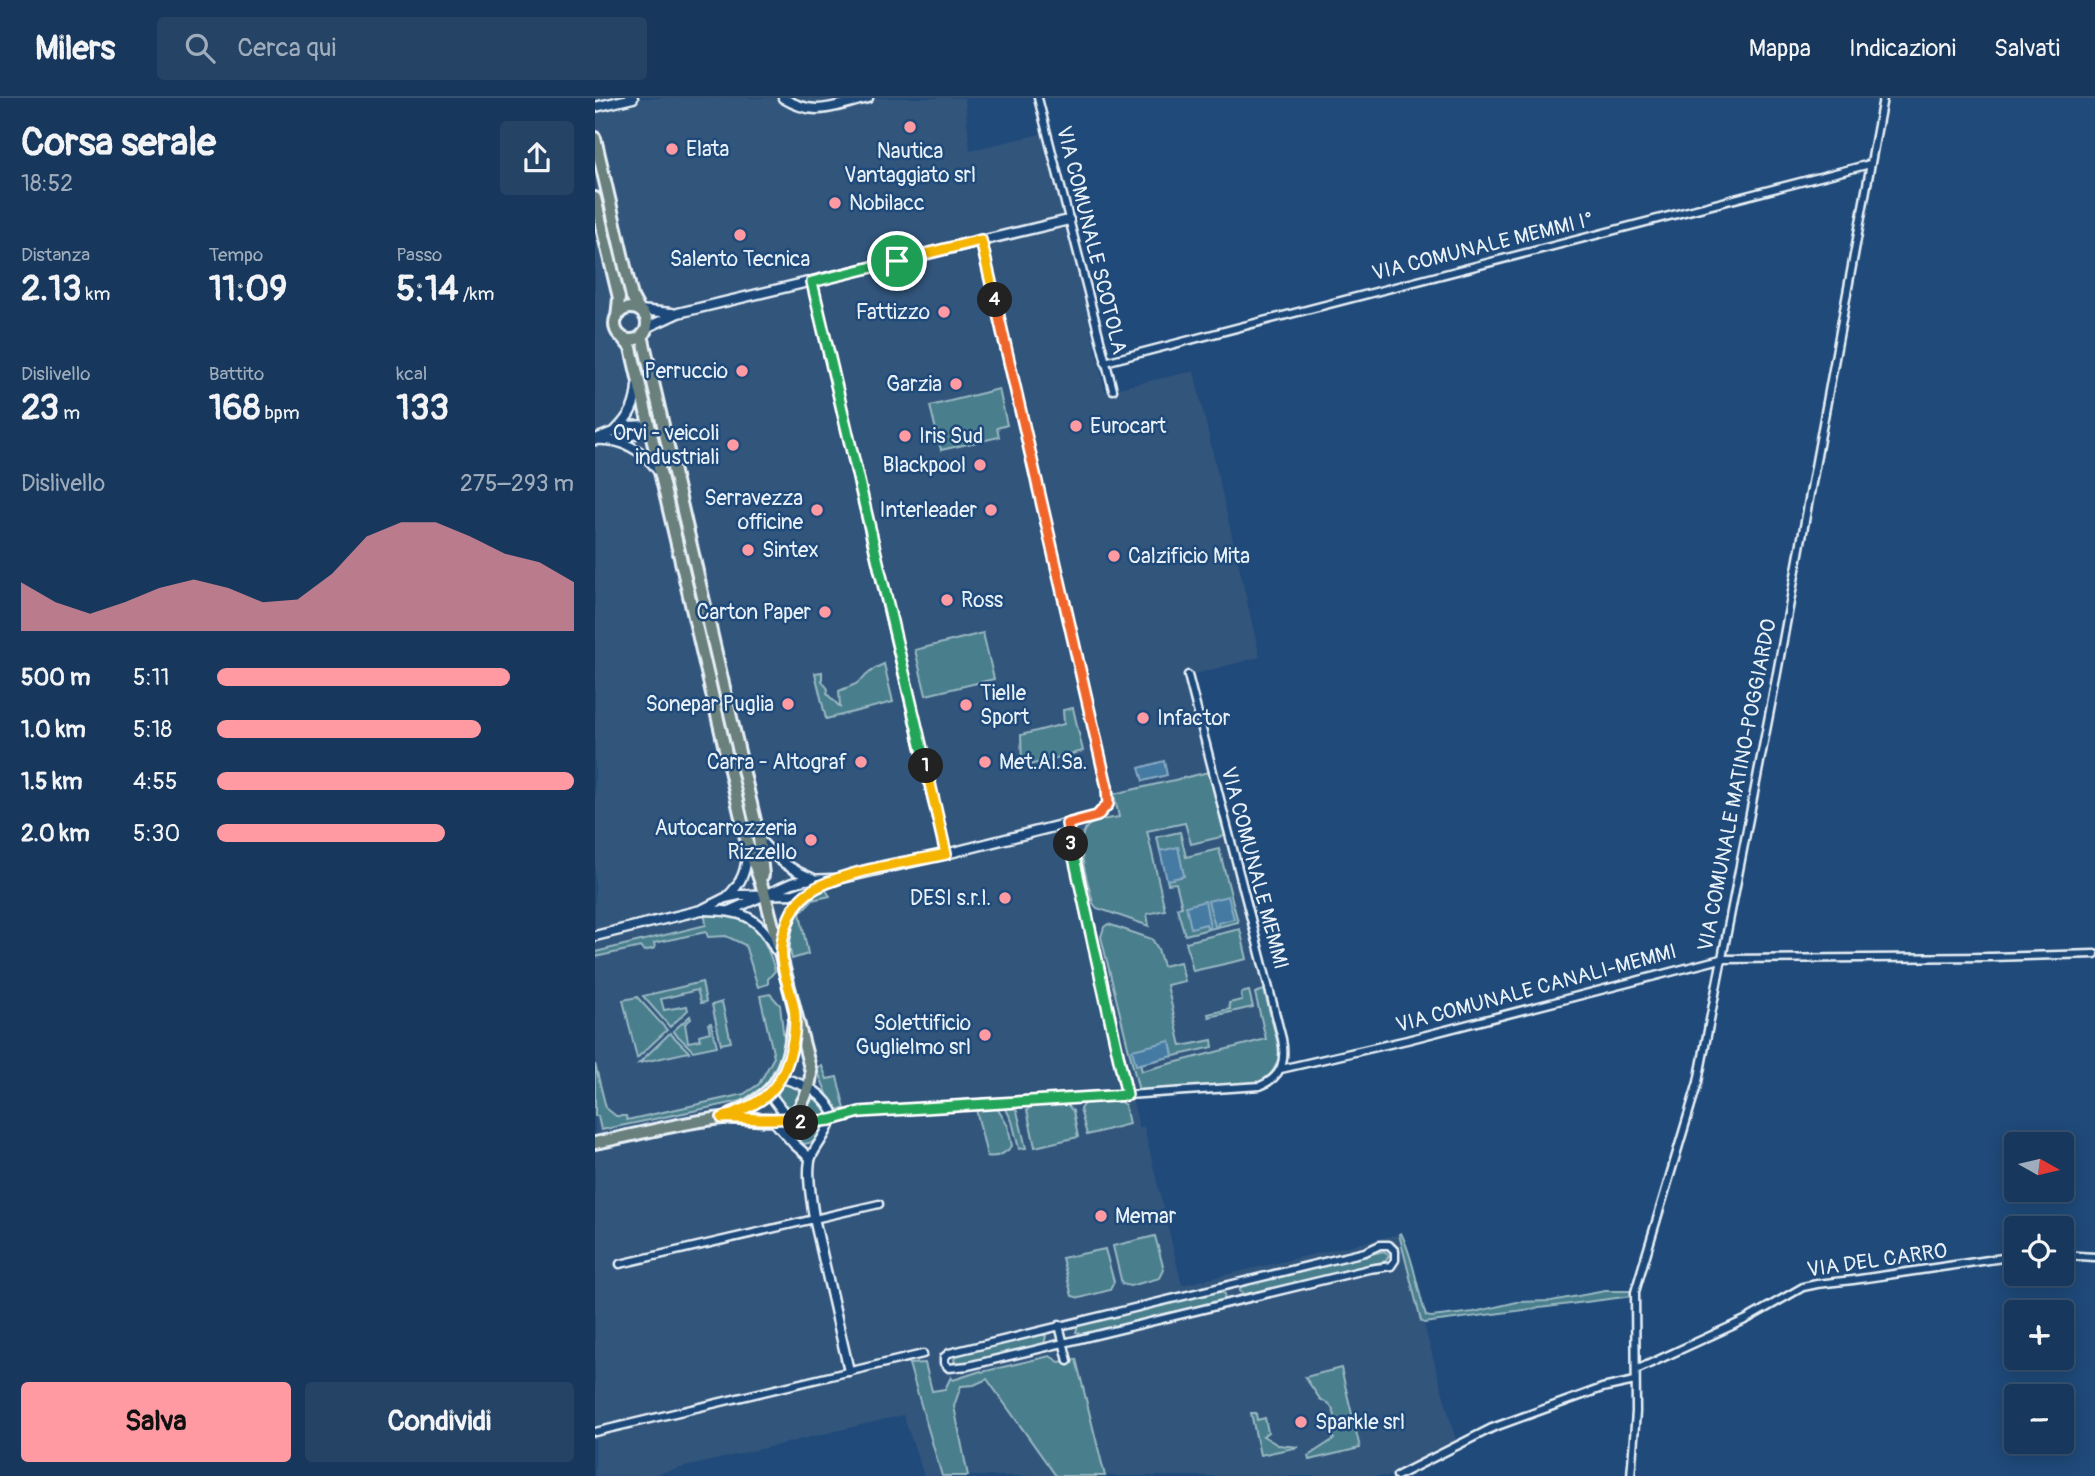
<!DOCTYPE html>
<html lang="it">
<meta charset="utf-8">
<style>
body{margin:0;font-family:Pangolin,sans-serif;background:#244365;color:#f1f3f6;height:100vh;display:flex;flex-direction:column;font-size:26px;white-space:nowrap}
*{box-sizing:border-box;margin:0}
p{font-size:23px;color:#9eacbb}
.icon{flex:none;width:38px;height:38px;fill:none;stroke:currentColor;stroke-width:2;stroke-linecap:round;stroke-linejoin:round}
.map{position:relative;flex:1;overflow:hidden}
.panel{display:flex;flex-direction:column;background:#17385c;width:595px}
.panel>*{flex:none}
.needle{width:46px;rotate:98deg}
.controls{position:absolute;left:1409px;top:1034px;display:grid;gap:14px}
.controls a{display:grid;place-items:center;width:70px;height:70px;border-radius:7px;background:#17385c;box-shadow:0 4px 18px #0003,0 0 0 2px #365272;font-size:35px}
.pin{position:absolute;display:grid;place-items:center;width:60px;height:60px;color:#fff;margin:-30px;border:4px solid #fff;border-radius:50%;box-shadow:0 2px 7px #0007}
.km{position:absolute;width:35px;height:35px;margin:-18px;border-radius:50%;background:#222;color:#fff;font-size:19px;line-height:35px;text-align:center}
.round{display:grid;place-items:center;flex:none;width:74px;height:74px;border-radius:7px;background:#244365}
.headline{display:flex;align-items:center;justify-content:space-between;height:119px;padding:0 21px}
h1{font-size:38px;font-weight:800;line-height:52px}
.figures{display:grid;grid-template-columns:repeat(3,1fr);gap:10px;height:119px;padding:7px 21px}
.figures div{display:grid;align-content:center}
.figures b{font-size:35px;font-weight:800}
.figures small{font-size:19px;font-weight:400}
.figures p{font-size:19px}
.chart{height:196px;padding:14px 21px}
.chart p{display:flex;justify-content:space-between}
.chart svg{width:100%;height:126px;margin-top:7px;fill:#ff9aa2;opacity:.7}
.action{display:flex;gap:14px;margin-top:auto;padding:14px 21px}
.action a{flex:1;height:80px;border-radius:7px;background:#ff9aa2;color:#111;font-size:28px;font-weight:800;line-height:80px;text-align:center}
.action a+a{background:#244365;color:#f1f3f6}
ul{padding:0 21px;list-style:none;font-size:23px}
li{display:grid;grid-template-columns:112px 84px 1fr;align-items:center;height:52px}
li i{height:18px;border-radius:9px;background:#ff9aa2}
header{display:flex;align-items:center;gap:42px;box-sizing:border-box;height:98px;padding:0 35px;background:#17385c;border-bottom:2px solid #365272}
header strong{font-size:33px}
nav{display:flex;gap:38px;margin-inline-start:auto;font-size:24px}
.search{width:490px;height:63px;background:#244365;display:flex;align-items:center;gap:18px;box-sizing:border-box;padding:0 24px;border-radius:7px;color:#9eacbb;font-size:26px}
main{display:flex;flex:1;min-height:0}
.map>svg:first-child{display:block}
</style>
<header>
<strong>Milers</strong>
<div class="search"><svg class="icon" aria-label="search" viewBox="0 0 24 24"><circle cx="10" cy="10" r="6"/><path d="M15 15l6 6"/></svg>Cerca qui</div>
<nav><a>Mappa</a><a>Indicazioni</a><a>Salvati</a></nav>
</header>
<main>
<section class="panel">
<div class="headline"><div><h1>Corsa serale</h1><p>18:52</p></div><a class="round"><svg class="icon" aria-label="share" viewBox="0 0 24 24"><path d="M12 15V3M7 8l5-5 5 5M5 13v7h14v-7"/></svg></a></div>
<div class="figures">
<div><p>Distanza</p><b>2.13<small> km</small></b></div>
<div><p>Tempo</p><b>11:09</b></div>
<div><p>Passo</p><b>5:14<small> /km</small></b></div>
</div>
<div class="figures">
<div><p>Dislivello</p><b>23<small> m</small></b></div>
<div><p>Battito</p><b>168<small> bpm</small></b></div>
<div><p>kcal</p><b>133</b></div>
</div>
<div class="chart"><p><span>Dislivello</span>275–293 m</p>
<svg viewBox="0 0 160 44" preserveAspectRatio="none"><path d="M0 44V27L10 34L20 38L30 34L40 29L50 26L60 29L70 34L80 33L90 24L100 11L110 6L120 6L130 11L140 17L150 20L160 27V44z"/></svg>
</div>
<ul>
<li><b>500 m</b>5:11<i style="width:82%"></i></li>
<li><b>1.0 km</b>5:18<i style="width:74%"></i></li>
<li><b>1.5 km</b>4:55<i style="width:100%"></i></li>
<li><b>2.0 km</b>5:30<i style="width:64%"></i></li>
</ul>
<div class="action"><a>Salva</a><a>Condividi</a></div>
</section>
<div class="map">
<svg width="1500" height="1378" viewBox="0 0 1500 1378">
<rect width="100%" height="100%" fill="#1f4a7a"/>
<filter id="ink" filterUnits="userSpaceOnUse"><feTurbulence type="fractalNoise" baseFrequency=".0143" numOctaves="2"/><feDisplacementMap in="SourceGraphic" scale="14" xChannelSelector="R" yChannelSelector="G"/><feConvolveMatrix kernelMatrix="1 2 1 2 8 2 1 2 1" color-interpolation-filters="sRGB"/></filter>
<g filter="url(#ink)">
<path fill="#31547b" d="M0,0h370l5,52 75,-17 60,258 89,-20 66,286 -76,20 95,368 -1,17 -13,17 -134,14 8,34h5l38,158 217,-51 58,210 -65,32h-468l-21,-61 -255,61h-53z"/>
<path fill="#4a7e8c" stroke="#99b8c2" stroke-width="2" d="M404,291l8,36 -10,3 2,9 -58,13 -11,-44z
M388,535l11,46 -68,16 -11,-45z
M289,566l9,38 -67,17 -11,-46 7,-1v9l6,8 -1,5 13,13 -1,-16 17,-7 19,-16z
M478,610l10,43 -61,16 -1,-32 43,-11 -1,-14z
M614,674l16,64 -34,8 -6,-21 -38,8 18,79 -18,4 2,12 -52,-18 -4,-5c-4,-18 -20,-63 -6,-76 7,-8 23,-8 32,-10l-5,-23z
M585,734l6,25 33,-8 19,73 -53,13 -8,-27 5,-1 -6,-24 -8,1 -1,-4 17,-4 -6,-28 -18,3 -3,-14z
M230,791l5,7 -18,4 -12,13 8,41 -16,5c-9,-34 3,-54 33,-70z
M126,817c35,3 45,24 54,56l-7,8v5l-10,3 -13,-42 -19,-9 -18,1 -2,-5 -52,11 1,5 -11,3 -3,-4 -46,10v-5l111,-27 -1,-9z
M513,826l44,15 6,10 5,17 17,-4 5,19 -18,4 14,61 31,-6 1,7 -73,17 2,7 124,-32 -11,-46 9,-3 16,62c-2,14 -11,29 -26,32l-115,7 -38,-154 3,-10z
M645,831l7,30 -54,12 -7,-29z
M107,884l4,20 -5,1 -4,-13 -36,9 3,11 23,-4 1,4 -18,17 -27,-31z
M654,893l4,16 -44,10 -1,-3 22,-5 -1,-6 13,-3 -1,-7z
M175,896l10,11 5,44 -19,36 -25,16 -140,29 -3,-14h-3v-52l11,44 10,8h10l1,4 117,-26 15,-10 15,-27 -14,-61z
M42,899l30,33 -30,28 -14,-58z
M127,904l9,40 -10,2 -9,-39z
M95,918l1,3 -6,5 3,18 12,-2 -1,-5 11,-3 -2,-8 3,-1 6,23 -24,5 -20,-20z
M75,935l19,19 -50,11z
M227,968l5,13 10,-2 8,32h-8l-7,-8 -12,-29 -1,-4z
M183 997a11 11 0 1 1 22 0a11 11 0 1 1-22 0Z
M216,996l6,4 13,18 -25,3 -4,-4z
M523,1002l7,5 4,19 -42,11 -7,-26 5,-7z
M471,1005l7,8 5,26 -43,10 -8,-37 4,-4z
M410,1009l9,1 3,3 9,37 -7,1 -7,-28z
M402,1010l11,18 4,20c-7,8 -15,12 -25,10l-11,-47z
M229,1027l-8,16 -11,3 -10,-6 -5,-10h14z
M806,1135c13,26 16,56 25,83l5,1 43,-5 43,-10 34,-1 54,-10h26l2,1 -1,4 -208,27 -3,-2 -22,-87z
M560,1138l9,34 -4,8 -30,8 -8,-2 -9,-38z
M510,1151l9,33 -4,8 -30,8 -8,-2 -10,-38z
M789,1153l5,4 -3,6 -140,34 -7,-4 3,-6z
M624,1193l6,3 -2,7 -140,33 -7,-2 2,-7z
M446,1236l5,2 -2,8 -83,20 -6,-1 -1,-2 2,-7z
M455,1258l9,6 17,-3 29,117h-49l-69,-97 -13,6 -13,1 -7,20 14,70h-26l-33,-112 16,-1 7,28 13,-2 6,-12 2,3 28,-9 1,1z
M746,1270l19,80 -51,12 -1,-4 26,-17 -4,-6c8,-10 7,-19 -1,-29l-9,-5 -15,-22z
M656,1315h5l1,7 8,-2 3,14 -5,4 15,9 21,2 -39,8z"/>
<path fill="#457aa2" stroke="#86aac4" stroke-width="2" d="M569,663l3,14 -24,6 -4,-13z
M583,749l6,29 -17,4 -7,-29z
M633,798l6,23 -16,4v3h-3l-7,-25z
M610,803l5,26 -3,1 -1,-4 -15,4 -5,-22z
M575,943l3,15 -37,9 -4,-15z"/>
<g fill="none" stroke-linecap="round" stroke-linejoin="round">
<defs>
<path id="minor" d="M443,0l75,292
M510,264l765,-198
M686,971l126,-29 314,-81 270,-2 104,-3
M532,997l133,-9c22,-9 26,-25 22,-47l-94,-364
M785,1147h9l6,6v9l-4,6 -22,3 -401,97 -19,2 -5,-5v-6l5,-4 416,-101z
M1466,1157l34,2
M25,1166l259,-60
M464,1227l9,36
M1041,1272l111,-51 56,-32 14,-3 36,-4 163,-24
M0,1334l328,-78
M802,1378l95,-48 110,-40 33,-7
M1036,1378l5,-64 -1,-120 63,-210 74,-382 111,-602"/>
<path id="tertiary" d="M188,0c33,20 49,8 85,0
M0,9l38,-9
M217,184l134,572
M44,212l33,3
M50,233l5,-5 28,-13 391,-93
M21,332c14,-14 20,-25 21,-45
M3,340l30,-12 20,-1
M0,342c26,-2 49,10 63,31
M20,343l23,-8 10,-8
M164,741c15,18 31,31 53,39
M132,799c15,-14 20,-28 20,-47
M109,812c35,0 55,5 71,39
M136,812l61,-27 12,-3 28,-1
M0,838l106,-26 24,-12 14,-3 55,-1 44,-15 108,-25 151,-38 11,-12 -1,-17 -126,-547
M188,857c2,-25 6,-46 26,-63
M185,979c27,9 43,13 56,41
M174,995l19,25 8,6 35,-4 29,-8 267,-17 -60,-271
M178,1022l21,24 16,14
M236,1022c-4,14 -13,23 -19,35 -7,13 0,48 2,63l35,153"/>
<path id="primary" d="M0,40l37,159 7,13
M0,100l24,100 -2,20
M20 226a16 16 0 1 1 32 0a16 16 0 1 1-32 0Z
M47,237l117,503 4,37
M136,1016c47,-19 57,-44 63,-92
M0,1045c42,-8 85,-21 128,-25 17,-2 51,5 64,0 15,-5 24,-33 24,-46l-46,-177 -18,-52 -116,-495 -10,-12"/>
</defs>
<use href="#minor" stroke="#e8f1f8" stroke-width="11"/>
<use href="#tertiary" stroke="#e8f1f8" stroke-width="13"/>
<use href="#primary" stroke="#e8f1f8" stroke-width="16"/>
<use href="#minor" stroke="#1f4a7a" stroke-width="6"/>
<use href="#tertiary" stroke="#1f4a7a" stroke-width="8"/>
<use href="#primary" stroke="#6a807d" stroke-width="10"/>
</g>
</g>
<g fill="none" stroke-linecap="round" stroke-linejoin="round" filter="url(#ink)">
<defs>
<path id="split-1" d="M302,163l-85,21 114,484"/>
<path id="split-2" d="M206,1025l-5,1 -8,-6c-22,3 -44,-1 -66,0 16,-7 35,-13 47,-25 18,-17 26,-51 26,-75 0,-17 -9,-35 -12,-52 -5,-23 5,-59 25,-73 28,-21 102,-31 138,-39l-20,-88"/>
<path id="split-3" d="M206,1025l30,-3 29,-8 267,-17 -56,-251"/>
<path id="split-4" d="M400,202l112,487 1,17 -11,12 -30,8 4,20"/>
<path id="split-5" d="M302,163l84,-21 14,60"/>
</defs>
<use href="#split-1" stroke="#fff" stroke-width="14"/>
<use href="#split-2" stroke="#fff" stroke-width="14"/>
<use href="#split-3" stroke="#fff" stroke-width="14"/>
<use href="#split-4" stroke="#fff" stroke-width="14"/>
<use href="#split-5" stroke="#fff" stroke-width="14"/>
<use href="#split-1" stroke="#22a559" stroke-width="9"/>
<use href="#split-2" stroke="#f5b400" stroke-width="9"/>
<use href="#split-3" stroke="#22a559" stroke-width="9"/>
<use href="#split-4" stroke="#f0652b" stroke-width="9"/>
<use href="#split-5" stroke="#f5b400" stroke-width="9"/>
</g>
<g fill="#ff9aa2" stroke="#1f4a7a" stroke-width="2.5">
<circle cx="315" cy="29" r="7"/>
<circle cx="77" cy="51" r="7"/>
<circle cx="240" cy="105" r="7"/>
<circle cx="145" cy="137" r="7"/>
<circle cx="349" cy="214" r="7"/>
<circle cx="147" cy="273" r="7"/>
<circle cx="361" cy="286" r="7"/>
<circle cx="481" cy="328" r="7"/>
<circle cx="310" cy="338" r="7"/>
<circle cx="138" cy="347" r="7"/>
<circle cx="385" cy="367" r="7"/>
<circle cx="222" cy="412" r="7"/>
<circle cx="396" cy="412" r="7"/>
<circle cx="153" cy="452" r="7"/>
<circle cx="519" cy="458" r="7"/>
<circle cx="352" cy="502" r="7"/>
<circle cx="230" cy="514" r="7"/>
<circle cx="193" cy="606" r="7"/>
<circle cx="371" cy="607" r="7"/>
<circle cx="548" cy="620" r="7"/>
<circle cx="266" cy="664" r="7"/>
<circle cx="390" cy="664" r="7"/>
<circle cx="216" cy="742" r="7"/>
<circle cx="410" cy="800" r="7"/>
<circle cx="390" cy="937" r="7"/>
<circle cx="506" cy="1118" r="7"/>
<circle cx="706" cy="1324" r="7"/>
</g>
<g text-anchor="middle" stroke-width="5" stroke-linejoin="round" paint-order="stroke">
<g font-size="21" fill="#e8f1f8" stroke="#1f4a7a" text-anchor="end">
<text x="91" y="58" text-anchor="start">Elata</text>
<text x="315" y="60" text-anchor="middle">Nautica<tspan x="315" dy="24">Vantaggiato srl</tspan></text>
<text x="254" y="112" text-anchor="start">Nobilacc</text>
<text x="145" y="168" text-anchor="middle">Salento Tecnica</text>
<text x="335" y="221">Fattizzo</text>
<text x="133" y="280">Perruccio</text>
<text x="347" y="293">Garzia</text>
<text x="495" y="335" text-anchor="start">Eurocart</text>
<text x="124" y="342">Orvi - veicoli<tspan x="124" dy="24">industriali</tspan></text>
<text x="324" y="345" text-anchor="start">Iris Sud</text>
<text x="371" y="374">Blackpool</text>
<text x="208" y="407">Serravezza<tspan x="208" dy="24">officine</tspan></text>
<text x="382" y="419">Interleader</text>
<text x="167" y="459" text-anchor="start">Sintex</text>
<text x="533" y="465" text-anchor="start">Calzificio Mita</text>
<text x="366" y="509" text-anchor="start">Ross</text>
<text x="216" y="521">Carton Paper</text>
<text x="385" y="602" text-anchor="start">Tielle<tspan x="385" dy="24">Sport</tspan></text>
<text x="179" y="613">Sonepar Puglia</text>
<text x="562" y="627" text-anchor="start">Infactor</text>
<text x="252" y="671">Carra - Altograf</text>
<text x="404" y="671" text-anchor="start">Met.Al.Sa.</text>
<text x="202" y="737">Autocarrozzeria<tspan x="202" dy="24">Rizzello</tspan></text>
<text x="396" y="807">DESI s.r.l.</text>
<text x="376" y="932">Solettificio<tspan x="376" dy="24">Guglielmo srl</tspan></text>
<text x="520" y="1125" text-anchor="start">Memar</text>
<text x="720" y="1331" text-anchor="start">Sparkle srl</text>
</g>
<g font-size="21" fill="#e8f1f8" stroke="#1f4a7a">
<text transform="translate(497 142) rotate(76)" y="7">VIA COMUNALE SCOTOLA</text>
<text transform="translate(888 148) rotate(-14)" y="7">VIA COMUNALE MEMMI I°</text>
<text transform="translate(1142 687) rotate(-79)" y="7">VIA COMUNALE MATINO-POGGIARDO</text>
<text transform="translate(660 770) rotate(75)" y="7">VIA COMUNALE MEMMI</text>
<text transform="translate(941 890) rotate(-15)" y="7">VIA COMUNALE CANALI-MEMMI</text>
<text transform="translate(1282 1162) rotate(-8)" y="7">VIA DEL CARRO</text>
</g>
</g>
</svg>
<div class="controls">
<a><svg class="needle" viewBox="-14 -14 28 28"><path d="M0-13l5 13h-10z" fill="#e53935"/><path d="M0 13l5-13h-10z" fill="#9eacbb"/></svg></a>
<a><svg class="icon" aria-label="locate" viewBox="0 0 24 24"><circle cx="12" cy="12" r="6"/><path d="M12 2v4M12 18v4M2 12h4M18 12h4"/></svg></a>
<a>+</a>
<a>−</a>
</div>
<div class="pin" style="left:302px;top:163px;background:#1e9e55"><svg class="icon" aria-label="arrive" viewBox="0 0 24 24"><path d="M6 21V4h12l-3 4 3 4H6"/></svg></div>
<b class="km" style="left:331px;top:668px">1</b>
<b class="km" style="left:206px;top:1025px">2</b>
<b class="km" style="left:476px;top:746px">3</b>
<b class="km" style="left:400px;top:202px">4</b>
</div>
</main>
